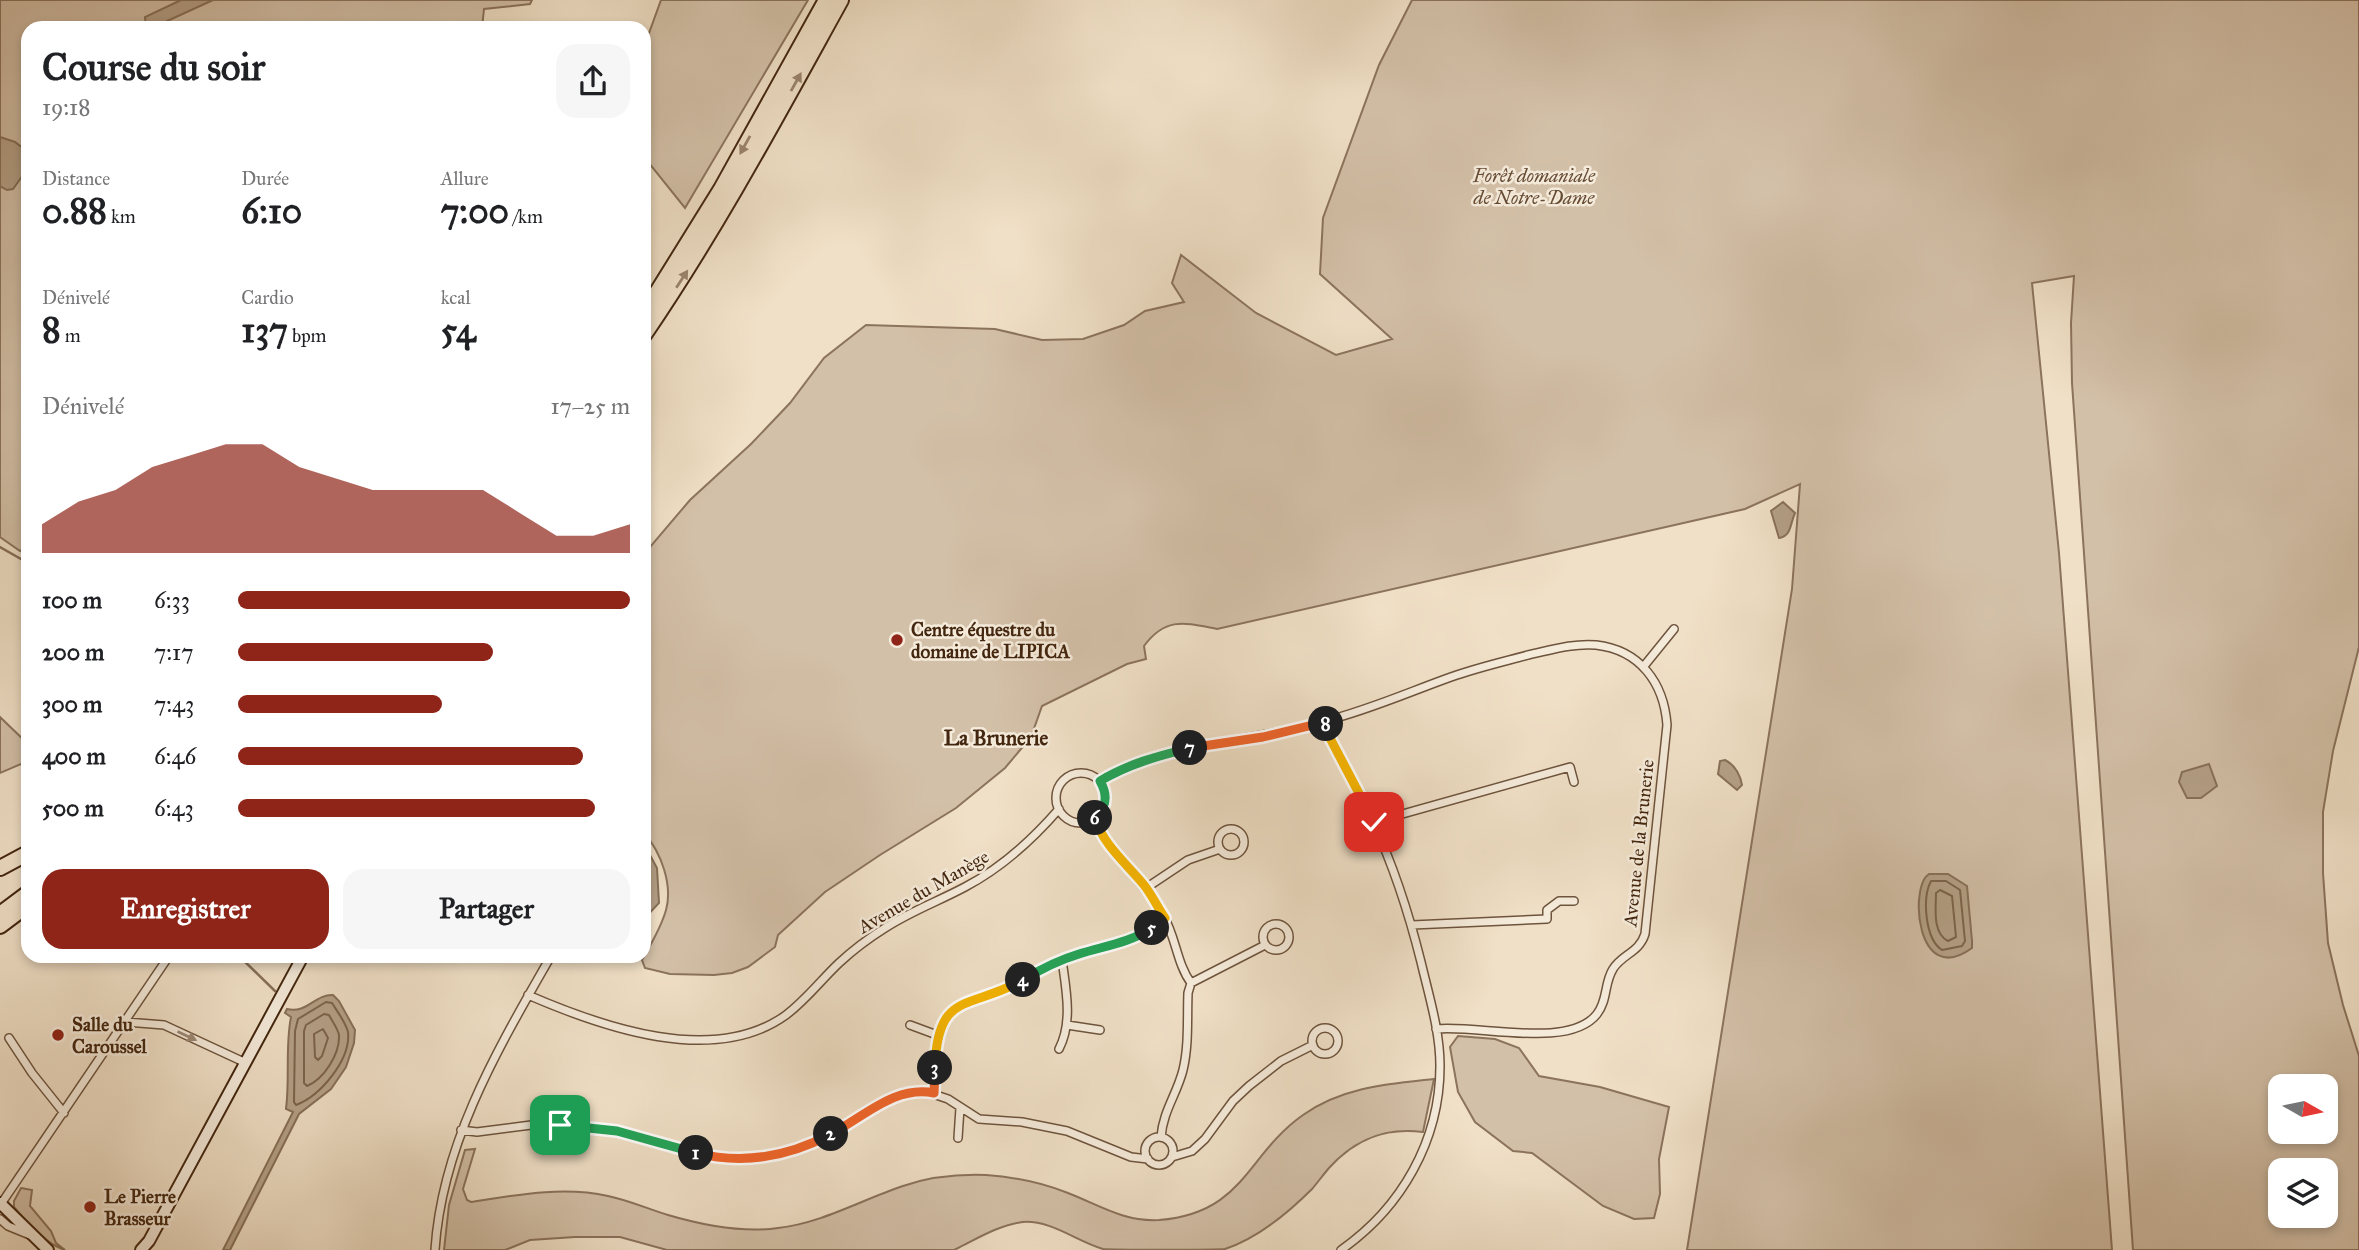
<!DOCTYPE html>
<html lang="fr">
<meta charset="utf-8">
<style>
body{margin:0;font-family:"IM FELL Great Primer",serif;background:#f6f6f6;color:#202124;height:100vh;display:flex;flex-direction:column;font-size:26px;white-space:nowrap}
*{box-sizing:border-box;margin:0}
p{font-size:23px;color:#757577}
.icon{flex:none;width:38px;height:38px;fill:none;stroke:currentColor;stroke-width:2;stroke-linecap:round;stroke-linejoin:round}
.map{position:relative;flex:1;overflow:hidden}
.sheet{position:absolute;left:21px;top:21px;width:630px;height:942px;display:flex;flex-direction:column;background:#fff;border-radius:21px;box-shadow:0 4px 10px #0003}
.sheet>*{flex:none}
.needle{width:46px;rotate:99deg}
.controls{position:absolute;left:2268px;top:1074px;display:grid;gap:14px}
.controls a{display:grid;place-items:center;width:70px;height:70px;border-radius:14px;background:#fff;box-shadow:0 4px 10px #0003;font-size:35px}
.pin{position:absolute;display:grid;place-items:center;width:60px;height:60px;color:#fff;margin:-30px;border-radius:14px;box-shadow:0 4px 10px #0006}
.km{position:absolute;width:35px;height:35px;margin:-18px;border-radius:50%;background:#222;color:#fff;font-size:19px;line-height:35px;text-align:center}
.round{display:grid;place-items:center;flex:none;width:74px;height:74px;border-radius:21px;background:#f6f6f6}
.summary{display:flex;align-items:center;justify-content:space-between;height:119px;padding:0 21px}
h1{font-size:38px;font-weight:800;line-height:52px}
.stats{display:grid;grid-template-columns:repeat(3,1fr);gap:10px;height:119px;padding:7px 21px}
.stats div{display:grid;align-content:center}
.stats b{font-size:35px;font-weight:800}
.stats small{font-size:19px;font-weight:400}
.stats p{font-size:19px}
.chart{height:196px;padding:14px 21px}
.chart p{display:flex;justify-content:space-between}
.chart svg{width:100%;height:126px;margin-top:7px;fill:#8f2418;opacity:.7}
.primary-button{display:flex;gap:14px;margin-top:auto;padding:14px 21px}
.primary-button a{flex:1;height:80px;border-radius:21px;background:#8f2418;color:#fff;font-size:28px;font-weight:800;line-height:80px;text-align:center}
.primary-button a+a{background:#f6f6f6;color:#202124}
ul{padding:0 21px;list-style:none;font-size:23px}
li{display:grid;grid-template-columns:112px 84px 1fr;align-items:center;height:52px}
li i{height:18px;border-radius:9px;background:#8f2418}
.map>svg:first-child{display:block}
</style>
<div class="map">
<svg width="2359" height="1250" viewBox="0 0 2359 1250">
<rect width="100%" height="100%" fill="#f0e0c7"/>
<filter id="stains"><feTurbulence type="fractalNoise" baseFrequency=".00286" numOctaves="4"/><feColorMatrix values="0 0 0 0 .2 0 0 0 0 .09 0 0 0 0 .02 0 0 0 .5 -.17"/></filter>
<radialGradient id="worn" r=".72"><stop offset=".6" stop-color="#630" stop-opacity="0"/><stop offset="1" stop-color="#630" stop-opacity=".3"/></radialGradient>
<path fill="#d3c0a8" stroke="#8b735c" stroke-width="2" fill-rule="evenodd" d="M0,0h532l-2,4 -46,5 -2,19h-454v517l-8,6 -20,-14z
M661,0h147l-123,208 -41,-51v-110z
M1412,0h947v647l-26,104 -10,61v61l5,70 15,62 16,51v194h-226l-61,-867 -1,-60 3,-47 -42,7 27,270 53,697h-425l105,-661 8,-105 -55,25 -528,120c-31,-6 -51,-13 -73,17l2,13 -19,5 -85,42 -11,31 -26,31 -49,40 -76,47 -55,37 -47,43 -3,12 -27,20 -16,6 -18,2 -44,-1 -25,-6 -3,-8c9,-16 19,-32 24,-50 7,-25 -5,-58 -22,-77v-279l46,-54 61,-56 39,-41 34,-45 42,-33 129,4 47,11 41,-1 41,-14 21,-14 39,-9 -12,-19 9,-28 75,58 80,42 56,-16 -72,-65 3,-56 56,-153zM2280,1087h46v45h-46zM2280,1171h46v45h-46z
M0,717l28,27v17l-28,12z
M1458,1036l37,3 24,9 20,28 61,11 69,20 -10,52 1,35 -6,24 -20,1 -31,-13 -71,-53 -19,-2 -38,-29 -17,-30 -8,-45z
M1434,1079l-11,53c-38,-5 -68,7 -94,36 -6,7 -11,14 -17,21 -24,24 -54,49 -87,60 -9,1 -112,1 -122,0 -27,-8 -52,-29 -80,-27 -25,3 -48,18 -69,28h-287l-47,-13h-45l-45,3 -25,10h-61l5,-45 16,-55 10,-1 -12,40 4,11 4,2c45,-7 92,-16 137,-6 20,4 40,13 60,19 34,10 75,18 110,13 44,-5 83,-28 125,-42 26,-9 55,-12 83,-11 28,2 57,8 82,18 31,12 56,29 91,27 86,-7 87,-65 144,-105 39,-28 85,-31 131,-36z
M21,1188l11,2 -2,16 21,25 5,12 9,7c-20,-6 -37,-27 -51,-43v-6z"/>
<path fill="#b5a188" stroke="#877058" stroke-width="2" d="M181,0h32l-61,28h-6l-1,-11z
M0,137l15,5 13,10v16l-15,21 -6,1 -7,-4z
M1783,502l12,11c-5,10 -3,23 -16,25l-8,-27z
M1725,760c10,5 15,14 17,25l-5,5 -19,-16 2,-13z
M2209,764l8,22 -16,12h-14l-8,-16 3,-10z
M644,844l13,24 2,35 -14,15z
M1929,874h19l19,12 5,55v7c-56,41 -63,-62 -43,-74z
M333,995l6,6 16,29 -1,13 -8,24 -15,22 -32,25 -69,136h-7l70,-138 -7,-3c4,-31 -1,-62 5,-92l-6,-4 2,-4c20,5 28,-15 46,-14z"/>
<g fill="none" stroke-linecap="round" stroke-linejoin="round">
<path stroke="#7c644c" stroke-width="2" d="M1931,881h15l14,9 5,51 -3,5 -20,4c-17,-11 -20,-52 -11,-69z
M1940,890l12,6 4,41 -8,4c-16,-8 -12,-33 -12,-48z
M326,1002l6,1c5,8 14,20 16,29 3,28 -28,64 -52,73l-2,-3 1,-71 3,-12z
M324,1014l5,1c3,6 9,14 10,20 1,19 -15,44 -32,51l-3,-3v-52l2,-6z
M323,1029l5,9 -6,18 -4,4 -3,-3 -1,-23z"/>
<path stroke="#877058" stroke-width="2.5" d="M0,547l28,16
M239,956l36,35"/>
<defs>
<path id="street" d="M1644,666l30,-37
M1325,721c44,-11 84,-29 126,-44 25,-9 51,-15 77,-22 23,-5 45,-12 68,-10 44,5 68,38 71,80l-22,209c-6,19 -23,20 -32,35 -9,14 -5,31 -16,45 -28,36 -120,10 -161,15
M1056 798a25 25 0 1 1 50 0a25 25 0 1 1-50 0Z
M1100,781c68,-41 151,-38 225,-60 12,36 33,67 48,101 21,45 36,92 48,140 8,34 19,69 19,104 0,75 -39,142 -99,184
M1095,819c15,37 50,63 69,98 12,21 13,47 27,66l-3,10c-1,26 1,52 -5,77 -6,24 -20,41 -22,67
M1374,822l196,-55 4,15
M1218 842a13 13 0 1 1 26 0a13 13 0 1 1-26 0Z
M1146,888l42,-28 32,-11
M1263 937a13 13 0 1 1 26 0a13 13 0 1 1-26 0Z
M1412,925l135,-6v-9l12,-9h15
M1191,983l74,-38
M528,995c74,32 186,72 258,20 20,-15 35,-35 53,-52 14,-13 30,-25 46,-35 26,-17 54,-27 80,-41 36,-19 68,-48 94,-78
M126,1022l38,3 82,38
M910,1025l27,10
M1067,1025l33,5
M1312 1041a13 13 0 1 1 26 0a13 13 0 1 1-26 0Z
M9,1038l23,35 32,40
M1059,1049c14,-27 7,-60 3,-89
M934,1093l3,-58 8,-17 11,-11 53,-20 37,-21 29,-11 53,-14 14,-6 23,-17
M461,1130l16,2 62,-8 53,3 48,9 66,20 57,2 42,-11 46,-23 33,-22 21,-10 19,-1 24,8 31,20 43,3 45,9 64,26 17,2
M1145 1151a14 14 0 1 1 28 0a14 14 0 1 1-28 0Z
M958,1138l2,-30
M1172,1157l20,-6 13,-12 28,-38 16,-15 32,-25 32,-16
M1,1204l168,-248
M0,1219l8,7 22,9
M435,1250c7,-108 64,-203 116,-294"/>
<path id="secondary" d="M0,1203l48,47
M141,1250l8,-9 154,-285"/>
<path id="highway" d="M644,313l77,-124 105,-189
M644,335c73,-107 134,-221 197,-335
M0,868l28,-15
M0,914l28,-21
M0,926l28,-21"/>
</defs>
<use href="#street" stroke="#6e543d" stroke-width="10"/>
<use href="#secondary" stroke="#43260f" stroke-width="14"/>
<use href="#highway" stroke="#43260f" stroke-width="18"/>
<use href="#street" stroke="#f5ebdb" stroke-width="7"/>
<use href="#secondary" stroke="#f5ebdb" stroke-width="10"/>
<use href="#highway" stroke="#f0e0c7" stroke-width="14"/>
</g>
<defs><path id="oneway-solid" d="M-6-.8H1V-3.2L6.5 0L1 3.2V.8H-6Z" transform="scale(1.75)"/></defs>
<g fill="#9a836b">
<use href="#oneway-solid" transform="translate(796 82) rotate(-61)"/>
<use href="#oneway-solid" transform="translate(745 145) rotate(119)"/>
<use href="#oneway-solid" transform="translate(682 279) rotate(-57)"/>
</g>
<use fill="#9c8875" href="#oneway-solid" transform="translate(187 1036) rotate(25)"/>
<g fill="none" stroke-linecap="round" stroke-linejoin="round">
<defs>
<path id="split-1" d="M560,1125l57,6 79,22"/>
<path id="split-2" d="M696,1153c48,12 92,4 135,-19"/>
<path id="split-3" d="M831,1134c33,-17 64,-49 103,-41l1,-25"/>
<path id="split-4" d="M935,1068c2,-78 35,-58 88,-88"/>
<path id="split-5" d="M1023,980c18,-11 36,-20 56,-26 25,-8 50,-11 73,-26"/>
<path id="split-6" d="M1095,818c8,27 32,46 49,67 8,10 14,23 21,33l-13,10"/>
<path id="split-7" d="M1095,818c12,-11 13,-23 5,-37 28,-17 58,-25 90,-33"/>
<path id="split-8" d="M1190,748l73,-11 62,-15 1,2"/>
<path id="split-9" d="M1326,724l5,16 43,82"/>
</defs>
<use href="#split-1" stroke="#fff" stroke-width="14"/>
<use href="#split-2" stroke="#fff" stroke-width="14"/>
<use href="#split-3" stroke="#fff" stroke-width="14"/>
<use href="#split-4" stroke="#fff" stroke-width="14"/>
<use href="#split-5" stroke="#fff" stroke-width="14"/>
<use href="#split-6" stroke="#fff" stroke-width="14"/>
<use href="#split-7" stroke="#fff" stroke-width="14"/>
<use href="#split-8" stroke="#fff" stroke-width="14"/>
<use href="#split-9" stroke="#fff" stroke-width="14"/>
<use href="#split-1" stroke="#22a559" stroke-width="9"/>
<use href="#split-2" stroke="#f0652b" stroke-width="9"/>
<use href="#split-3" stroke="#f0652b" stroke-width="9"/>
<use href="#split-4" stroke="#f5b400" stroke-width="9"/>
<use href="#split-5" stroke="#22a559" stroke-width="9"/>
<use href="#split-6" stroke="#f5b400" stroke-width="9"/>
<use href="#split-7" stroke="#22a559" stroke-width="9"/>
<use href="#split-8" stroke="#f0652b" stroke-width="9"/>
<use href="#split-9" stroke="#f5b400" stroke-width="9"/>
</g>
<g fill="#8f2418" stroke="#f5ebdb" stroke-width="2.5">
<circle cx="897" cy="640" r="7"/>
<circle cx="58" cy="1035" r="7"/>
<circle cx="90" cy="1207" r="7"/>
</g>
<g text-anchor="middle" stroke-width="5" stroke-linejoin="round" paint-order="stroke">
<g font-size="19" font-style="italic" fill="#674c35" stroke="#f5ebdb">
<text x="1534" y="182">Forêt domaniale<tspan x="1534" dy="22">de Notre-Dame</tspan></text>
</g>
<g font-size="19" font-weight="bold" fill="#43260f" stroke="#f5ebdb" text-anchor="start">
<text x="911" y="636">Centre équestre du<tspan x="911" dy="22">domaine de LIPICA</tspan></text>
<text x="72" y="1031">Salle du<tspan x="72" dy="22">Caroussel</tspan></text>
<text x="104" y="1203">Le Pierre<tspan x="104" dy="22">Brasseur</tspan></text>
</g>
<g font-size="19" fill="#43260f" stroke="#f5ebdb">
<text transform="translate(1638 843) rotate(-84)" y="7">Avenue de la Brunerie</text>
<text transform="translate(923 891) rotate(-30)" y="7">Avenue du Manège</text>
</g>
<g font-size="21" font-weight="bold" fill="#43260f" stroke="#f5ebdb">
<text x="996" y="745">La Brunerie</text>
</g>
</g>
<rect width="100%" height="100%" filter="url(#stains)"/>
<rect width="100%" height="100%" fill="url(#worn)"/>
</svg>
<div class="controls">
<a><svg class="needle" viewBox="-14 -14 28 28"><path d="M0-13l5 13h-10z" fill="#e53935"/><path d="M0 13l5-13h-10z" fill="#757577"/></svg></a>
<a><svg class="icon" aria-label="layers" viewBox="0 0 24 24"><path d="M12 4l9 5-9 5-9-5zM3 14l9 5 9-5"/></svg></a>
</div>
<div class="pin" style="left:560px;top:1125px;background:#1e9e55"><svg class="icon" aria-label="arrive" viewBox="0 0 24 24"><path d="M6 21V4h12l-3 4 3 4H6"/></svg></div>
<div class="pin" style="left:1374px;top:822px;background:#d93025"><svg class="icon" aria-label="check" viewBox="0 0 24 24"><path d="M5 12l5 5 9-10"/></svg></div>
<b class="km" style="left:696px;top:1153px">1</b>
<b class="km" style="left:831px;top:1134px">2</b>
<b class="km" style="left:935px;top:1068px">3</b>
<b class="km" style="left:1023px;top:980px">4</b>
<b class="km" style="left:1152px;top:928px">5</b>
<b class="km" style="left:1095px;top:818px">6</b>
<b class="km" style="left:1190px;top:748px">7</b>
<b class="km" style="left:1326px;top:724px">8</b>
<section class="sheet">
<div class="summary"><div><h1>Course du soir</h1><p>19:18</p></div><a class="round"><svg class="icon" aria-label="share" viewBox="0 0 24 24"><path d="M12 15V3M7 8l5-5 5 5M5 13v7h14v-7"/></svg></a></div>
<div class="stats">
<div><p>Distance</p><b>0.88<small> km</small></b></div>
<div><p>Durée</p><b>6:10</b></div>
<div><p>Allure</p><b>7:00<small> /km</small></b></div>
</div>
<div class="stats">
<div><p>Dénivelé</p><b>8<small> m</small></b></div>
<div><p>Cardio</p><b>137<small> bpm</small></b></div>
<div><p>kcal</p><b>54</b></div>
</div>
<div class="chart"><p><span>Dénivelé</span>17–25 m</p>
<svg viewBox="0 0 160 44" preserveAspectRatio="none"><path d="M0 44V34L10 26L20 22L30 14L40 10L50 6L60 6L70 14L80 18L90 22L100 22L110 22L120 22L130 30L140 38L150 38L160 34V44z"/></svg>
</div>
<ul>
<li><b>100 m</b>6:33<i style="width:100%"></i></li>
<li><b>200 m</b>7:17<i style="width:65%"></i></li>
<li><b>300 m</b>7:43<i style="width:52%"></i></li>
<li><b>400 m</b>6:46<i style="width:88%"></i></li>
<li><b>500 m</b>6:43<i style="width:91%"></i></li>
</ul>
<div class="primary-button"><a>Enregistrer</a><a>Partager</a></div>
</section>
</div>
